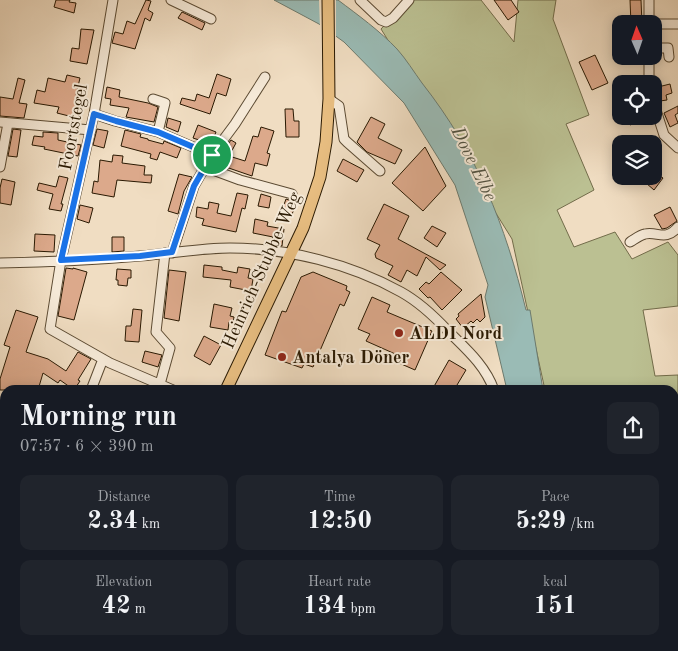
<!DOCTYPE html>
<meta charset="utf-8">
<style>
body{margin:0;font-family:"Old Standard TT",serif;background:#20242c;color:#f1f3f6;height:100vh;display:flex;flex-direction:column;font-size:19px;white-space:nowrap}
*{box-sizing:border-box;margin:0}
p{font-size:16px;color:#9ea1a6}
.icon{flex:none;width:28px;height:28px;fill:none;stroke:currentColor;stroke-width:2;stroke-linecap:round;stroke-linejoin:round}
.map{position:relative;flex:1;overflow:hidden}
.sheet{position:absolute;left:0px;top:385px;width:679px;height:266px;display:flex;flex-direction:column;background:#171b24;border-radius:15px 15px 0 0;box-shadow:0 2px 12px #0003}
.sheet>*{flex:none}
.needle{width:32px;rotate:358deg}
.tools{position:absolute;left:612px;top:15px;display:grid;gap:10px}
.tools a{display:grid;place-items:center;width:50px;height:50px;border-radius:10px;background:#171b24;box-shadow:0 2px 12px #0003;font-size:25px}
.pin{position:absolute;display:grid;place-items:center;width:42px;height:42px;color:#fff;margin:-21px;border:2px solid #fff;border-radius:50%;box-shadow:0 1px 5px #0007}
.round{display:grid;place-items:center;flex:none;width:52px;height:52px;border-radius:10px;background:#20242c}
.overview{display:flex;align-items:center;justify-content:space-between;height:85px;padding:0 20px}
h1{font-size:28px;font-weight:700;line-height:38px}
.stats{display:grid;grid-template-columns:repeat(3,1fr);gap:8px;height:85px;padding:5px 20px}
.stats div{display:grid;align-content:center;border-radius:10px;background:#20242c;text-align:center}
.stats b{font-size:25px;font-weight:700}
.stats small{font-size:14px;font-weight:400}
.stats p{font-size:14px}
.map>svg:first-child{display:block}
</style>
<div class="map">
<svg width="678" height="651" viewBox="0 0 678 651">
<rect width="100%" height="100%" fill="#f0ddc2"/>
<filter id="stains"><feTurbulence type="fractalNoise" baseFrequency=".004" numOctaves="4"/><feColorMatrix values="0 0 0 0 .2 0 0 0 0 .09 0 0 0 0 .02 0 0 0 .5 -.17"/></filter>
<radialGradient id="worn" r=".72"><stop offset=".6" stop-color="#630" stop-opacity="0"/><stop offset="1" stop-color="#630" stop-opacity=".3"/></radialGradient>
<path fill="#bbc092" stroke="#726c4a" d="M408,0h73l33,42 4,-42h38l-3,19 36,96 -23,9 28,66 -37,20 17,37 41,-15 17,27 36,-17 10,13v51l-35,4 12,66 23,-1v276h-41l-6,-5h43v-256h-129l-33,-151 -131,-210z
M0,412l5,2v84l-4,9 4,2v137h38l-3,5h-40z"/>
<path fill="#9abbb5" stroke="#6d7a6d" d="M274,0h64c20,15 42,31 59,49 9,10 17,23 25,34 55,70 83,141 104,227h4l13,80h-36l-22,-93 3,-12 -33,-100 -51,-82 -60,-61 -25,-18z
M592,646h41l5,5h-42z"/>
<path fill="#f0ddc2" d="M319,0h17v39l-16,-11z"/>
<path fill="#dca98b" stroke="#291902" d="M56,0h14l-1,2 7,1 -2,10 -20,-6z
M146,0l5,1 -3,9 5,3 -3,8 -5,-3 -10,31 -23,-6 3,-11 8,2 4,-13 8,3z
M494,0h17l8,12 -11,8z
M630,0h11l1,24h-11z
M182,12l23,11 -3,7 -24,-12z
M81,29l13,1 -7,34 -17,-3 2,-13 7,1z
M595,55l13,28 -16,7 -13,-28z
M217,74l14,5 -5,17 -9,-3 -7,21 -30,-10 2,-6 13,3 2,-7 12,4z
M67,75l13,3 -4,17 2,1 -1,5 5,1 -2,11 -5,-1 -2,5 -16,-4 2,-6 -25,-4 3,-13 8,2 3,-14 17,4z
M18,78l7,2 -6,23 8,1 -3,14 -24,-2v-19l13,2z
M670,84l2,9 -6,2 1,5 -7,1 -3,-3 -3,-10z
M107,87l13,3 -1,7 29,6 10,4 -4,15 -28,-5 3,-9 -19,-3 1,-6 -6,-1z
M678,106v7l-3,2 3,8 -8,4 -6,-14z
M285,109h8l1,12h5v16h-13z
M627,116h24v1l-21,8z
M371,117l14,7 -7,14 24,12 -7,14 -28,-12 -10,-10z
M168,118l13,4 -3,10 -12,-5z
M198,125l18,7 -5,12 -18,-6z
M261,127l13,4 -7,22 3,1 -3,12 -12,-3 -3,13 -35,-12 4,-10 10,-14 5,3 -7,13 16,5 8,-25 5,1z
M13,129l8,1 -4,27 -9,-1z
M97,129l11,2 -4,17 -11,-3z
M125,130l16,4 -1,3 8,2v1l15,4 1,-3 17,7 -4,10 -17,-6 -3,8 -7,-2 1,-4 -30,-8z
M43,132l15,1v7l23,5 -3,11 -34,-7 1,-2 -13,-2 2,-9 9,1z
M425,147l21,39 -23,25 -31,-28z
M113,155l10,1 -1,7 23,3 -1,9h8l-1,8 -34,-3 -3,17 -22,-4 2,-12 4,1 2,-22 12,2z
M343,159l21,11 -7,12 -20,-11z
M654,172l9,6 -9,12 -16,-14h16z
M179,174l13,3 -8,14 -6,23 -10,-3z
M59,176l9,2 -7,26h2l-2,7 -12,-2 4,-15 -16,-4 2,-7 17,4z
M2,179l13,3 -4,23 -11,-2v-15z
M237,193l11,2 -3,14 -3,-1 -6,24 -34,-7 2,-6 -8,-2 1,-10 11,2 1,-7 10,2 -2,9 14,3z
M261,194l10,3 -2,11 -11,-2z
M286,199l11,4 -5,11 -10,-4z
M384,204l25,12 -11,23 48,26 -6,5 -14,-13 -9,19 -10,-6 -6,12 -13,-7 5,-9 -17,-8 -1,-4 5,-9 -13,-6z
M80,205l13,3 -4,15 -12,-4z
M670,207l7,14 -10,7 -5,1 -8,-14z
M255,219l13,3 -1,4 17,3 -2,17 -11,-2 2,-7 -20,-4z
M432,226l14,7 -9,14 -13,-9z
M35,234l20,1 -1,17 -20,-1z
M112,237h12v14l-12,1z
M204,265l18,2v3l15,3 1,-6 12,2 -2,9 5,1 -2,12 -21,-4 1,-7 -28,-3z
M66,268l7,1v-1l14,4 -13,48 -16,-4z
M117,269l14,1v8h-3l-1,8 -9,-1v-5h-2z
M169,270l17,2 -7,49 -15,-3z
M313,272l34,14 -1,4 4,2 -6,14 -4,-2 -27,63 -9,-3 -2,4 -37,-13 17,-44 4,1 15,-35z
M441,272l21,18 -20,20 -12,-13 -2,1 -9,-9 7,-7 3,2z
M481,294l4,23 -5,5 -3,-3 -4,4 -2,-2 -8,7 -7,-9 3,-3 -1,-2z
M372,297l18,8 -3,7 45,19 -17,39 -16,-7 3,-6 -36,-16 4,-7 -12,-5z
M214,304l18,4 -2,8 4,1 -1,6 -4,-1 -1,8 -18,-3z
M133,309l9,1 -3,32 -14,-1 1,-15h5z
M16,310l22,7 -12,35 22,7 18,12 12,-19 13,7 -13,21 2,1 -6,9 -14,-10 -2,3 -15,-10 -5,17h-38v-11l10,-32 -6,-2z
M204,336l17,9 -11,20 -16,-9z
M145,351l17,4 -4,12 -16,-5z
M449,360l17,10 -12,20h-22z"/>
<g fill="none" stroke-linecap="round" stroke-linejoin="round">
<defs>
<path id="minor" d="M113,0l-19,114 -33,146 -11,69 60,34 63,27
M171,0l40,19
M360,0l21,20 5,2 7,-4 16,-18
M649,24v-24
M654,24h24
M654,48h14l1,9
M649,84v-28
M153,99l12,4 -7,29
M329,99l10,7 5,33 3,3 33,29
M654,104l10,31 14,13
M94,114l21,7 43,11 54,23
M0,122l91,8
M0,167l8,-44
M205,167l35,13 52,14
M630,242c5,-3 10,-7 15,-8 13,-3 20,8 33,-7
M172,253l22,-67 18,-31 23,-31 30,-47
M0,263c47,-1 94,-3 140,-7 30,-2 60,-8 90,-8 58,0 121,16 171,44 18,10 33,24 47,39 18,18 37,34 46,59
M160,384l10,-36 -14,-16 9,-79
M91,390l12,-31
M543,646l1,5"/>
<path id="major" d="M226,390l77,-162 17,-51 6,-35 3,-43 -1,-99
M50,651l3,-5"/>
</defs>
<use href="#minor" stroke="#5b4a32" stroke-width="11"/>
<use href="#major" stroke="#291902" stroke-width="13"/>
<use href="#minor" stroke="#f5e9d7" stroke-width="9"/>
<use href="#major" stroke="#e8be81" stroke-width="11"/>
</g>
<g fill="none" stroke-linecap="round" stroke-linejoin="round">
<defs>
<path id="route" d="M94,114l22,7 42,11 54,23 -18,31 -22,66 -32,4 -79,4z"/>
</defs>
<use href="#route" stroke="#fff" stroke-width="10"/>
<use href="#route" stroke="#1a73e8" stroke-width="6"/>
</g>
<g fill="#8f2418" stroke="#f5e9d7" stroke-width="2">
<circle cx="399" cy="333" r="5"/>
<circle cx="282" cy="357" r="5"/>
</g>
<g text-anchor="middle" stroke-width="4" stroke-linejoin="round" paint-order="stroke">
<g font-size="18" fill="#291902" stroke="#f5e9d7">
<text transform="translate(73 127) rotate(-79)" y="6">Foortstegel</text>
<text transform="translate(261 270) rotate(-66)" y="6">Heinrich-Stubbe-Weg</text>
</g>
<g font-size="18" font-weight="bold" fill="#291902" stroke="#f5e9d7" text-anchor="start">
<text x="409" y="339">ALDI Nord</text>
<text x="292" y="363">Antalya Döner</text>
</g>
<g font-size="19" font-style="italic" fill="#515241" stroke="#f5e9d7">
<text transform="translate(475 163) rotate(64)" y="7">Dove Elbe</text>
</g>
</g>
<rect width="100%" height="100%" filter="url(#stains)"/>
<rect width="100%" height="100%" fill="url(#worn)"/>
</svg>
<div class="tools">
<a><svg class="needle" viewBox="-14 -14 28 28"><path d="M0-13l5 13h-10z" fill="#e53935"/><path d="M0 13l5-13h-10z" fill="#9ea1a6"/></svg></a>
<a><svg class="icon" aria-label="locate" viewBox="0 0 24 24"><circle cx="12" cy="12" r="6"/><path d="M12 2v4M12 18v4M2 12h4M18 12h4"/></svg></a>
<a><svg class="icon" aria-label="layers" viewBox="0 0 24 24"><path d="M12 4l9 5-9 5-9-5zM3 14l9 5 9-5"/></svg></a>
</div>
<div class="pin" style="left:212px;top:155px;background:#1e9e55"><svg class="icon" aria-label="arrive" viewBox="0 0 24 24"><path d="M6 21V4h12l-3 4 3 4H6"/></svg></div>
<section class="sheet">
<div class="overview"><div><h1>Morning run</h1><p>07:57 · 6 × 390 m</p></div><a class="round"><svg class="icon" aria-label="share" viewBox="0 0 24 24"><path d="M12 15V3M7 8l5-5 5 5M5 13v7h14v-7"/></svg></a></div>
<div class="stats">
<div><p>Distance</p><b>2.34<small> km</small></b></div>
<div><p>Time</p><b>12:50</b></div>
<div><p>Pace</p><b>5:29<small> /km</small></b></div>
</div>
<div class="stats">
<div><p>Elevation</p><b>42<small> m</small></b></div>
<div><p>Heart rate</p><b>134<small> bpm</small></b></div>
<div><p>kcal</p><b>151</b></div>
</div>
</section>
</div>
